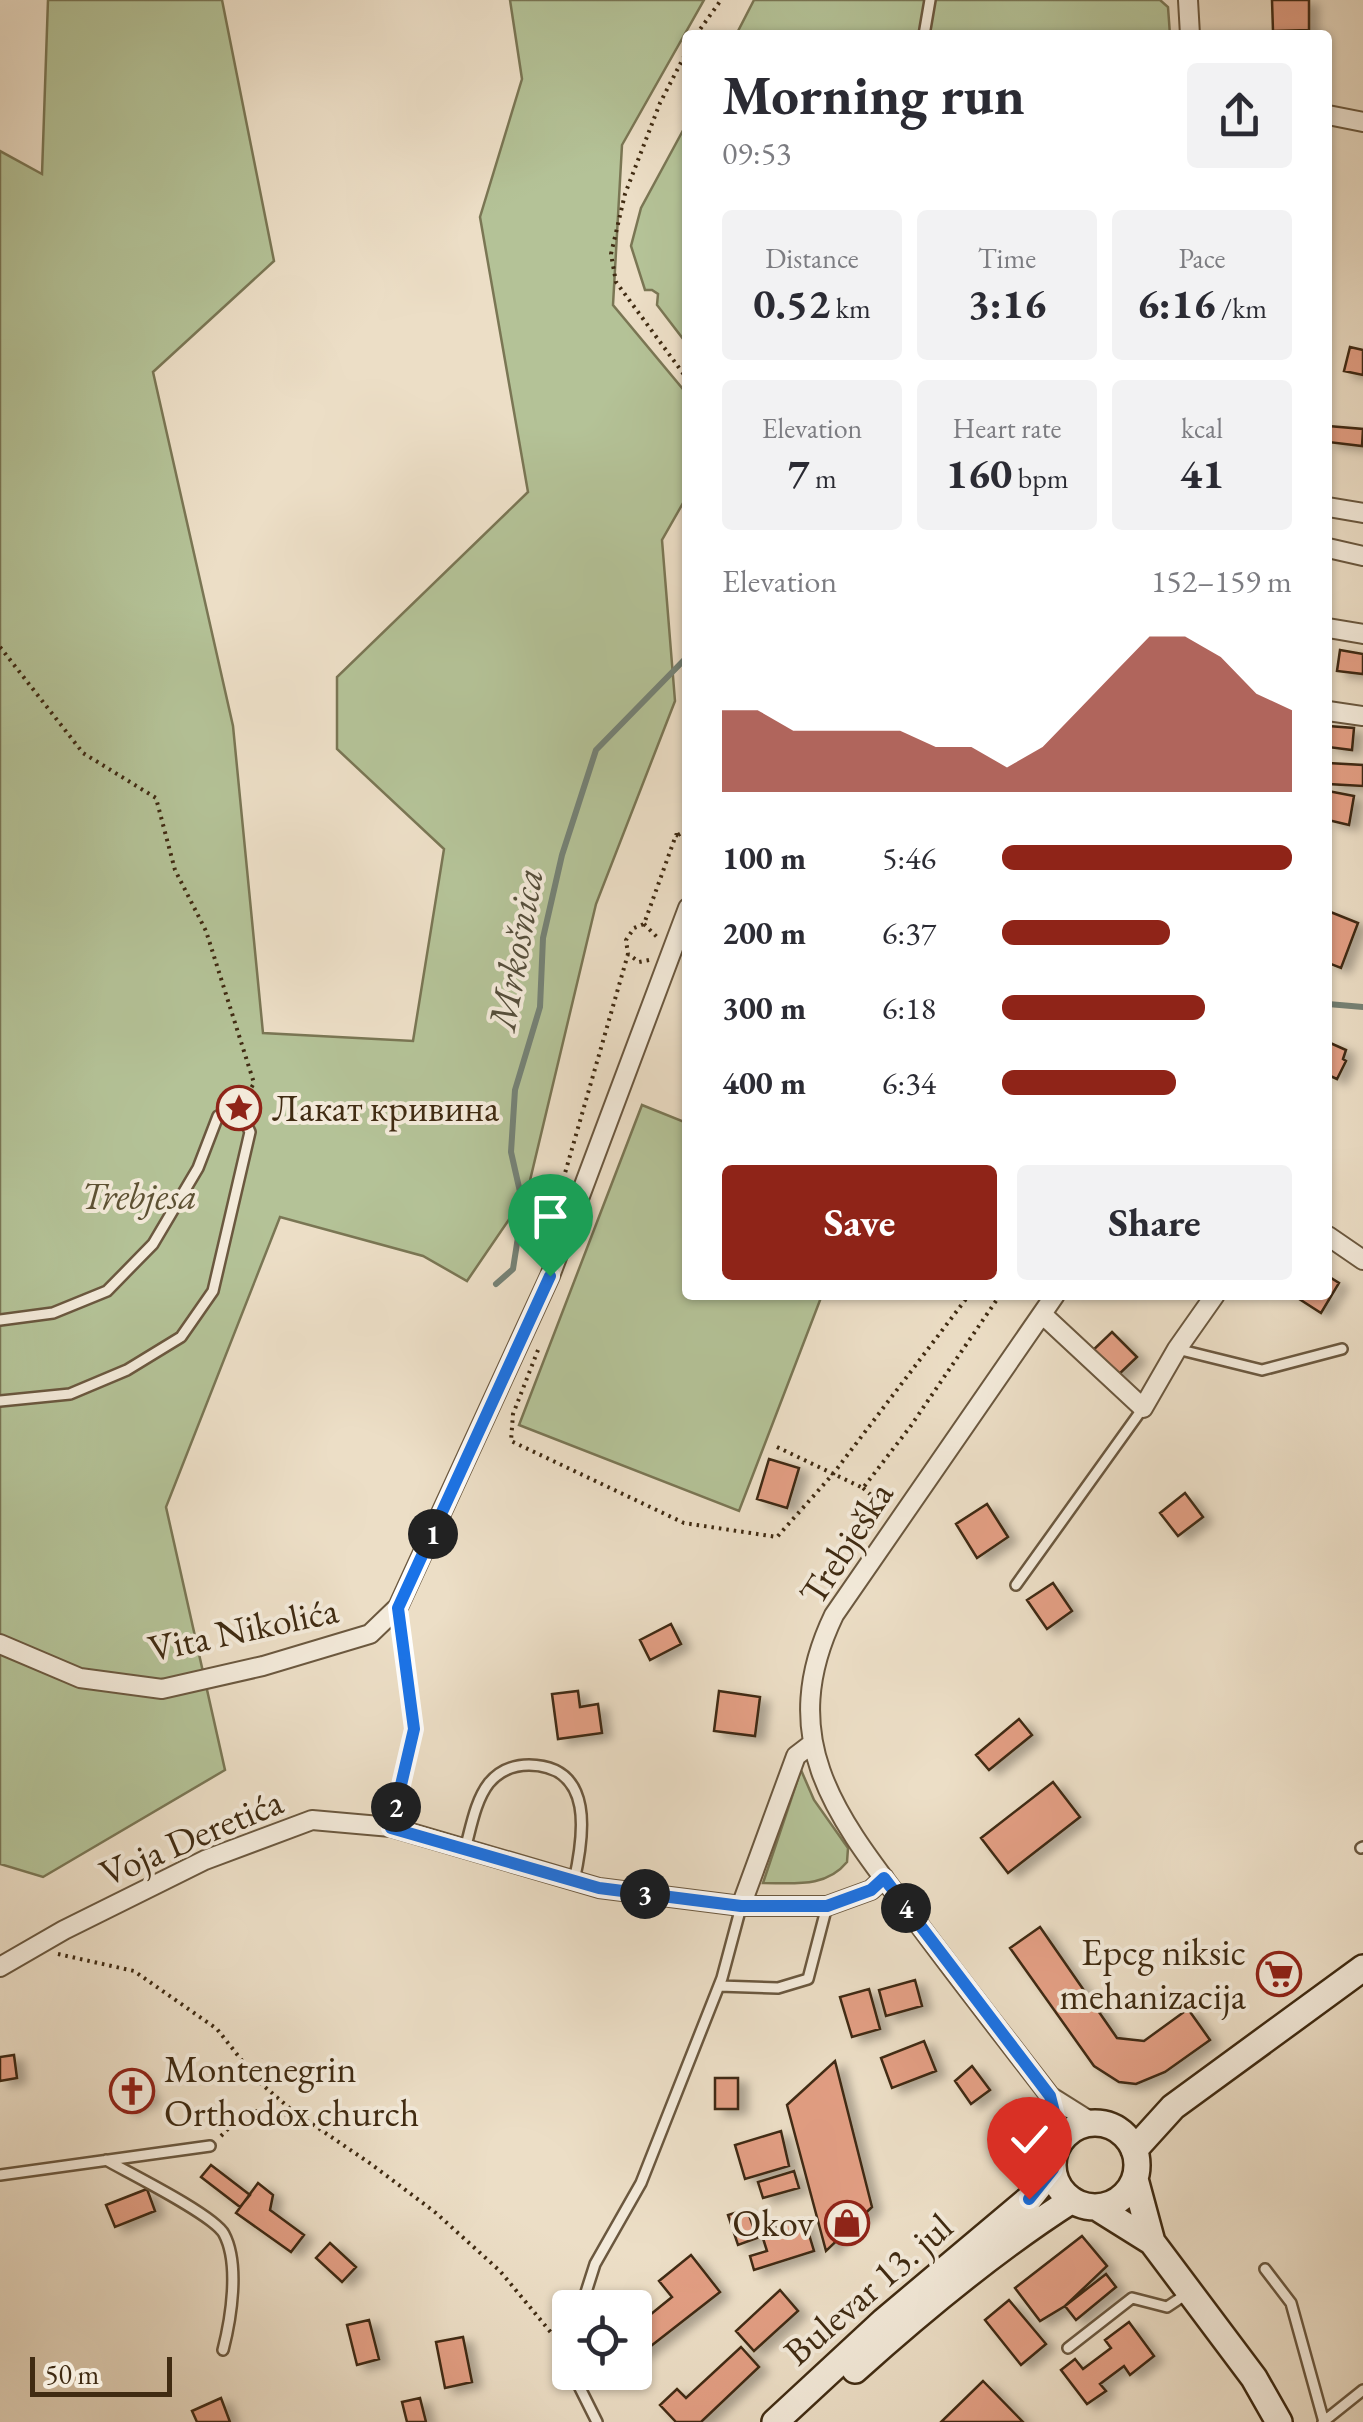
<!DOCTYPE html>
<meta charset="utf-8">
<style>
body{margin:0;font-family:"EB Garamond",serif;background:#f2f2f3;color:#2b2b33;height:100vh;display:flex;flex-direction:column;font-size:38px;white-space:nowrap}
*{box-sizing:border-box;margin:0}
p{font-size:32px;color:#7c7c81}
.icon{flex:none;width:55px;height:55px;fill:none;stroke:currentColor;stroke-width:2;stroke-linecap:round;stroke-linejoin:round}
.map{position:relative;flex:1;overflow:hidden}
.drawer{position:absolute;left:682px;top:30px;width:650px;height:1270px;display:flex;flex-direction:column;background:#fff;border-radius:10px;box-shadow:0 2px 8px #0004}
.drawer>*{flex:none}
.controls{position:absolute;left:552px;top:2290px;display:grid;gap:20px}
.controls a{display:grid;place-items:center;width:100px;height:100px;border-radius:10px;background:#fff;box-shadow:0 2px 8px #0004;font-size:50px}
.scale{position:absolute;left:30px;bottom:25px;width:142px;box-sizing:border-box;padding-left:10px;border:5px solid #402b12;border-top:0;font-size:28px;line-height:35px;white-space:nowrap;color:#402b12;-webkit-text-stroke:8px #f3eada;paint-order:stroke}
.pin{position:absolute;display:grid;place-items:center;width:85px;height:85px;color:#fff;margin:-102px -42px;border-radius:50% 50% 50% 0;rotate:-45deg;box-shadow:0 0 10px #0007}
.pin .icon{rotate:45deg}
.km{position:absolute;width:50px;height:50px;margin:-25px;border-radius:50%;background:#222;color:#fff;font-size:28px;line-height:50px;text-align:center}
.round{display:grid;place-items:center;flex:none;width:105px;height:105px;border-radius:10px;background:#f2f2f3}
.summary{display:flex;align-items:center;justify-content:space-between;height:170px;padding:0 40px}
h1{font-size:55px;font-weight:700;line-height:75px}
.stats{display:grid;grid-template-columns:repeat(3,1fr);gap:15px;height:170px;padding:10px 40px}
.stats div{display:grid;align-content:center;border-radius:10px;background:#f2f2f3;text-align:center}
.stats b{font-size:42px;font-weight:700}
.stats small{font-size:28px;font-weight:400}
.stats p{font-size:28px}
.chart{height:280px;padding:20px 40px}
.chart p{display:flex;justify-content:space-between}
.chart svg{width:100%;height:180px;margin-top:10px;fill:#8f2418;opacity:.7}
.primary-button{display:flex;gap:20px;margin-top:auto;padding:20px 40px}
.primary-button a{flex:1;height:115px;border-radius:10px;background:#8f2418;color:#fff;font-size:40px;font-weight:700;line-height:115px;text-align:center}
.primary-button a+a{background:#f2f2f3;color:#2b2b33}
ul{padding:0 40px;list-style:none;font-size:32px}
li{display:grid;grid-template-columns:160px 120px 1fr;align-items:center;height:75px}
li i{height:25px;border-radius:12px;background:#8f2418}
.map>svg:first-child{display:block}
</style>
<div class="map">
<svg width="1363" height="2422" viewBox="0 0 1363 2422">
<defs>
<filter id="shadow"><feDropShadow dx="9" dy="5" stdDeviation="5" flood-color="#0004"/></filter>
</defs>
<rect width="100%" height="100%" fill="#ecdec6"/>
<filter id="stains"><feTurbulence type="fractalNoise" baseFrequency=".002" numOctaves="4"/><feColorMatrix values="0 0 0 0 .2 0 0 0 0 .09 0 0 0 0 .02 0 0 0 .5 -.17"/></filter>
<radialGradient id="worn" r=".72"><stop offset=".6" stop-color="#630" stop-opacity="0"/><stop offset="1" stop-color="#630" stop-opacity=".3"/></radialGradient>
<path fill="#b4c297" stroke="#7a7654" stroke-width="2.5" d="M48,0h174l52,261 -121,111 80,354 30,307 150,8 31,-192 -107,-100v-72l191,-185 -48,-275 42,-138 -12,-79h194l-82,145 -9,160 74,89v102l-25,44 13,161 -79,203 -69,289 -60,88 -44,-25 -143,-39 -114,290 59,263 -182,107 -43,-13v-1713l42,23z
M754,0h406l8,7 2,28h-434z
M687,123v221l-30,-39 1,-11 -6,-4h-7l-14,-44 10,-38z
M642,1105l45,18 1,172h134l-83,216 -220,-86z
M801,1770l13,30 34,48 -1,14c-21,26 -53,21 -84,21z"/>
<g fill="none" stroke-linecap="round" stroke-linejoin="round">
<path stroke="#758276" stroke-width="6" d="M1328,1004l35,3
M496,1284l17,-15 10,-64 -12,-53 4,-62 25,-83 3,-69 19,-83 34,-105 92,-94"/>
</g>
<path fill="#e29e83" stroke="#402b12" stroke-width="2.5" filter="url(#shadow)" d="M1272,0h37v30l-36,1z
M1350,347l13,3v25l-19,-4z
M1328,426l35,3 -1,17 -34,-4z
M1340,650l23,4v20l-26,-3z
M1328,726l26,2 -2,22 -24,-3z
M1328,763l35,2v21l-35,-2z
M1328,791l26,5 -5,29 -21,-5z
M1328,911l30,12 -17,45 -13,-5z
M1328,1042l18,8 -3,9 3,2 -9,18 -9,-4z
M1328,1276l11,7 -18,30 -28,-18h35z
M1112,1332l25,25 -22,21 -25,-25z
M769,1459l30,9 -12,40 -30,-9z
M1185,1493l18,24 -25,19 -18,-23z
M987,1504l21,33 -31,21 -21,-34z
M1053,1583l19,28 -25,18 -20,-29z
M671,1624l10,20 -31,16 -10,-20z
M578,1691l2,16 18,-3 4,29 -44,6 -6,-45z
M719,1691l41,6 -5,39 -41,-5z
M1019,1719l13,16 -43,35 -13,-15z
M1053,1782l27,35 -72,56 -27,-35z
M1040,1927l77,111 27,3 44,-32 22,31 -45,32 -29,12 -17,-2 -25,-16 -84,-118z
M915,1980l7,26 -36,10 -7,-26z
M869,1989l11,40 -28,8 -12,-40z
M924,2041l12,30 -44,17 -11,-30z
M14,2055l3,23 -17,3v-24z
M835,2061l37,146 -46,44 -39,-146z
M972,2066l18,24 -19,14 -16,-23z
M137,2072l14,26 -24,12 -14,-26z
M715,2078h23v31h-23z
M781,2131l8,35 -44,13 -10,-34z
M211,2165l39,30 -10,12 -39,-30z
M794,2171l5,17 -36,10 -5,-16z
M258,2183l15,12 -3,15 34,25 -13,17 -55,-39z
M147,2189l8,22 -40,16 -9,-22z
M747,2209l10,29 -19,7 -10,-30z
M804,2218l10,33 -60,19 -4,-14 17,-5 -6,-19z
M1082,2236l25,30 -42,40 -25,15 -25,-33z
M330,2243l26,24 -14,15 -26,-24z
M691,2255l29,37 -78,61 -7,-9v-17l37,-30 -13,-16z
M1106,2274l10,13 -40,33 -11,-14z
M780,2290l18,21 -44,40 -18,-20z
M1009,2300l37,44 -25,21 -36,-45z
M369,2320l10,39 -22,6 -10,-40z
M1129,2322l25,34 -24,19 -6,-9 -24,18 6,7 -19,13 -26,-34 14,-11 8,10 28,-21 -6,-8z
M463,2337l9,45 -27,6 -9,-46z
M741,2347l18,20 -58,55h-25l-16,-17 17,-16 9,9z
M983,2381l40,41h-82z
M221,2398l9,24h-33l-5,-11z
M420,2398l6,24h-19l-5,-20z"/>
<g fill="none" stroke-linecap="round" stroke-linejoin="round">
<defs>
<path id="lane" d="M924,35l6,-35
M0,1320l53,-7 54,-22 46,-47 45,-76 20,-52 21,-8 11,24 -37,159 -32,46 -54,33 -57,24 -70,7
M1177,1349l85,21 80,-21
M1016,1585l127,-177
M1361,1848l2,-1
M465,1849c6,-21 10,-48 24,-66 11,-13 25,-18 40,-18 66,1 55,71 45,116
M719,1986l59,2 30,-9 19,-73
M106,2160c23,13 108,55 118,74 16,30 7,85 -1,116
M0,2175l210,-29
M1265,2269l26,34 33,119
M581,2308l14,-44 46,-81 30,-76 51,-129 19,-71
M570,2345v18
M1068,2348l64,-50 35,9 21,-14
M572,2372l25,50
M1323,2422l40,-32"/>
<path id="street" d="M1188,0l2,35
M1328,115l35,7
M1328,507l35,6
M1328,548l35,8
M1328,628l35,6
M1328,711l35,5
M1328,1236l35,24
M1055,1295l-221,320c-63,131 10,210 85,310 43,58 87,114 131,171l43,27
M1042,1314l101,94 34,-59 38,-54
M0,1644l80,34 82,11 101,-23 107,-32 28,-27 152,-331 138,-368
M741,1906l55,-150 17,-13
M0,1967l64,-37 141,-70 107,-40 79,7 208,61 142,18h86l44,-16 13,-12
M1050,2096l11,44"/>
<path id="secondary" d="M1053 2165a42 42 0 1 1 84 0a42 42 0 1 1-84 0Z
M1134,2150l39,-43 190,-139
M1135,2179l17,63
M1096,2207l56,35 102,136 25,44
M855,2370c68,-61 140,-121 217,-170
M775,2422l109,-101 145,-122 24,-30"/>
</defs>
<use href="#lane" stroke="#6b583f" stroke-width="14"/>
<use href="#street" stroke="#6b583f" stroke-width="22"/>
<use href="#secondary" stroke="#402b12" stroke-width="30"/>
<path stroke="#402b12" stroke-width="4" stroke-dasharray="2.5 5" stroke-linecap="butt" d="M696,35l25,-35
M688,49l-28,54 -35,91 -14,60 5,28 72,98
M0,647l83,106 73,45 19,72 31,61 48,152 -7,12
M678,835l10,-6
M644,924l13,13
M649,960l-10,2 -11,-8 -2,-14 8,-12 10,-4 32,-89 12,3
M557,1201l71,-247
M538,1350l-25,64 -2,27 173,82 93,14 56,-63 136,-179
M777,1447l86,41 47,-61 90,-132
M863,1488l23,20
M395,1810l18,-81 -12,-102
M58,1954l76,17 83,58 42,53 41,35
M221,2136l26,-26 55,7 69,47 65,49 64,58 58,70"/>
<use href="#lane" stroke="#f3eada" stroke-width="9"/>
<use href="#street" stroke="#f3eada" stroke-width="18"/>
<use href="#secondary" stroke="#f3eada" stroke-width="25"/>
</g>
<g fill="none" stroke-linecap="round" stroke-linejoin="round">
<defs>
<path id="route" d="M550,1276l-152,332 16,121 -23,99 208,60 142,18h86l44,-16 13,-12 166,218 11,44 -8,19v10l-24,30"/>
</defs>
<use href="#route" stroke="#fff" stroke-width="20"/>
<use href="#route" stroke="#1a73e8" stroke-width="12"/>
</g>
<defs>
<symbol id="sight-ring" viewBox="-11 -11 22 22"><circle r="9.5" fill="#f3eada" stroke="#8f2418" stroke-width="1.5"/><path d="M0-6L1.8-2.2L6-1.7L2.9 1.2L3.7 5.4L0 3.3L-3.7 5.4L-2.9 1.2L-6-1.7L-1.8-2.2Z" fill="#8f2418"/></symbol>
<symbol id="supermarket-ring" viewBox="-11 -11 22 22"><circle r="9.5" fill="#f3eada" stroke="#8f2418" stroke-width="1.5"/><path d="M-6-5.5h2.5l.6 2H6L4.5 2H-2.5L-4.4-4H-6ZM-1.5 3.2a1.3 1.3 0 1 0 .1 0ZM3 3.2a1.3 1.3 0 1 0 .1 0Z" fill="#8f2418"/></symbol>
<symbol id="church-ring" viewBox="-11 -11 22 22"><circle r="9.5" fill="#f3eada" stroke="#8f2418" stroke-width="1.5"/><path d="M-1.2-6h2.4v3.5h3.3v2.4h-3.3V6h-2.4V-.1h-3.3v-2.4h3.3Z" fill="#8f2418"/></symbol>
<symbol id="shop-ring" viewBox="-11 -11 22 22"><circle r="9.5" fill="#f3eada" stroke="#8f2418" stroke-width="1.5"/><path d="M-5-2.5h2.3a2.7 3.5 0 0 1 5.4 0H5L5.5 6h-11ZM-1.5-2.5h3a1.5 2.3 0 0 0-3 0Z" fill="#8f2418"/></symbol>
</defs>
<g fill-rule="evenodd">
<use href="#sight-ring" x="214" y="1083" width="50" height="50"/>
<use href="#supermarket-ring" x="1254" y="1949" width="50" height="50"/>
<use href="#church-ring" x="107" y="2066" width="50" height="50"/>
<use href="#shop-ring" x="822" y="2198" width="50" height="50"/>
</g>
<g text-anchor="middle" stroke-width="8" stroke-linejoin="round" paint-order="stroke">
<g font-size="38" fill="#402b12" stroke="#f3eada" text-anchor="start">
<text x="272" y="1121">Лакат кривина</text>
<text x="1246" y="1965" text-anchor="end">Epcg niksic<tspan x="1246" dy="44">mehanizacija</tspan></text>
<text x="164" y="2082">Montenegrin<tspan x="164" dy="44">Orthodox church</tspan></text>
<text x="814" y="2236" text-anchor="end">Okov</text>
</g>
<g font-size="38" font-style="italic" fill="#5d5133" stroke="#f3eada">
<text x="139" y="1209">Trebjesa</text>
</g>
<g font-size="38" fill="#402b12" stroke="#f3eada">
<text transform="translate(846 1543) rotate(-57)" y="13">Trebješka</text>
<text transform="translate(243 1629) rotate(-12)" y="13">Vita Nikolića</text>
<text transform="translate(191 1837) rotate(-23)" y="13">Voja Deretića</text>
<text transform="translate(868 2289) rotate(-41)" y="13">Bulevar 13. jul</text>
</g>
<g font-size="40" font-style="italic" fill="#564f3c" stroke="#f3eada">
<text transform="translate(515 949) rotate(-80)" y="14">Mrkošnica</text>
</g>
</g>
<rect width="100%" height="100%" filter="url(#stains)"/>
<rect width="100%" height="100%" fill="url(#worn)"/>
</svg>
<div class="controls">
<a><svg class="icon" aria-label="locate" viewBox="0 0 24 24"><circle cx="12" cy="12" r="6"/><path d="M12 2v4M12 18v4M2 12h4M18 12h4"/></svg></a>
</div>
<div class="scale">50 m</div>
<div class="pin" style="left:550px;top:1276px;background:#1e9e55"><svg class="icon" aria-label="arrive" viewBox="0 0 24 24"><path d="M6 21V4h12l-3 4 3 4H6"/></svg></div>
<div class="pin" style="left:1029px;top:2199px;background:#d93025"><svg class="icon" aria-label="check" viewBox="0 0 24 24"><path d="M5 12l5 5 9-10"/></svg></div>
<b class="km" style="left:433px;top:1534px">1</b>
<b class="km" style="left:396px;top:1807px">2</b>
<b class="km" style="left:645px;top:1894px">3</b>
<b class="km" style="left:906px;top:1908px">4</b>
<section class="drawer">
<div class="summary"><div><h1>Morning run</h1><p>09:53</p></div><a class="round"><svg class="icon" aria-label="share" viewBox="0 0 24 24"><path d="M12 15V3M7 8l5-5 5 5M5 13v7h14v-7"/></svg></a></div>
<div class="stats">
<div><p>Distance</p><b>0.52<small> km</small></b></div>
<div><p>Time</p><b>3:16</b></div>
<div><p>Pace</p><b>6:16<small> /km</small></b></div>
</div>
<div class="stats">
<div><p>Elevation</p><b>7<small> m</small></b></div>
<div><p>Heart rate</p><b>160<small> bpm</small></b></div>
<div><p>kcal</p><b>41</b></div>
</div>
<div class="chart"><p><span>Elevation</span>152–159 m</p>
<svg viewBox="0 0 160 44" preserveAspectRatio="none"><path d="M0 44V24L10 24L20 29L30 29L40 29L50 29L60 33L70 33L80 38L90 33L100 24L110 15L120 6L130 6L140 11L150 20L160 24V44z"/></svg>
</div>
<ul>
<li><b>100 m</b>5:46<i style="width:100%"></i></li>
<li><b>200 m</b>6:37<i style="width:58%"></i></li>
<li><b>300 m</b>6:18<i style="width:70%"></i></li>
<li><b>400 m</b>6:34<i style="width:60%"></i></li>
</ul>
<div class="primary-button"><a>Save</a><a>Share</a></div>
</section>
</div>
